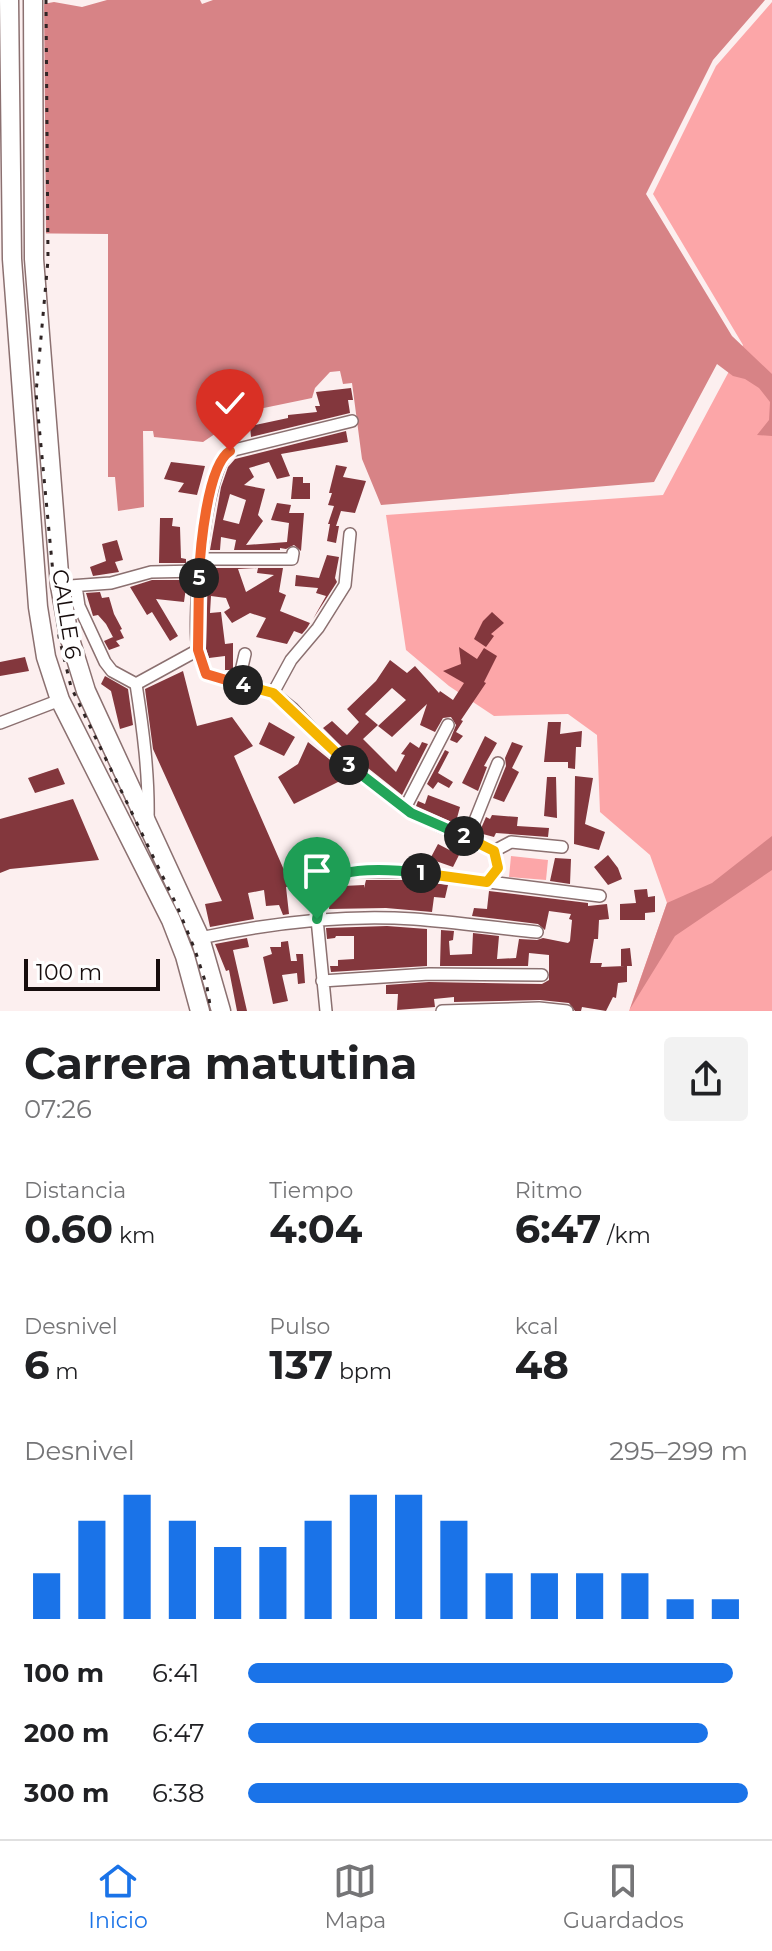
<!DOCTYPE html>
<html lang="es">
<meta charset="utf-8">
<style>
body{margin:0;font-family:Montserrat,sans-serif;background:#f2f2f2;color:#202124;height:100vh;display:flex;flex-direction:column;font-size:30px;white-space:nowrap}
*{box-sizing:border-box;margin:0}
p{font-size:26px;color:#757577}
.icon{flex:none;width:44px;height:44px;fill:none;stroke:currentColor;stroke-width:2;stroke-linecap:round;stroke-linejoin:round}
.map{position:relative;height:1011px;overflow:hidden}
.side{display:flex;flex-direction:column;background:#fff;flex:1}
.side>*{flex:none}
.scale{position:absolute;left:24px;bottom:20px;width:136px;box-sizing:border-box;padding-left:8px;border:4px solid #170d0d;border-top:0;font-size:22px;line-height:28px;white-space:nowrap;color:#170d0d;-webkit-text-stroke:6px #fff;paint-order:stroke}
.pin{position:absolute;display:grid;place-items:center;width:68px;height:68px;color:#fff;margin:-82px -34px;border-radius:50% 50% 50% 0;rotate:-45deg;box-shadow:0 0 8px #0007}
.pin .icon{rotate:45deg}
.km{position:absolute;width:40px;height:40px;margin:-20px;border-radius:50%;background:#222;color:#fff;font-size:22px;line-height:40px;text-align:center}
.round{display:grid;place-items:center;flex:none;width:84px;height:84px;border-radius:8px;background:#f2f2f2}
.overview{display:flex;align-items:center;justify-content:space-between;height:136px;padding:0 24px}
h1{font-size:44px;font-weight:700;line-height:60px}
.metrics{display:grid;grid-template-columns:repeat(3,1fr);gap:12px;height:136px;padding:8px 24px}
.metrics div{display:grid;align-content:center}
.metrics b{font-size:40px;font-weight:700}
.metrics small{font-size:22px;font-weight:400}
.metrics p{font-size:22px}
.chart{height:224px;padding:16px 24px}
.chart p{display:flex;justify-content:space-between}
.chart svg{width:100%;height:144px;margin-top:8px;stroke:#1a73e8;stroke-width:6}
ul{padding:0 24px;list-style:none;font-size:26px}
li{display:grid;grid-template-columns:128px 96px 1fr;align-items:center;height:60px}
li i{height:20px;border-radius:10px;background:#1a73e8}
.tabs{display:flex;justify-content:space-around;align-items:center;height:112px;border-top:2px solid #e0e0e0;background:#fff;font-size:22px;color:#757577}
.tabs a{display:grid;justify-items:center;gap:4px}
.tabs .active{color:#1a73e8}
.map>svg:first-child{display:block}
</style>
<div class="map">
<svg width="772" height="1011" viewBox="0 0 772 1011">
<rect width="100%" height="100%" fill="#fcefef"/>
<path fill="#fca6a8" d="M772,2v1009h-143l38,-108 -17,-48 -50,-43 -3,-77 -29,-21 -74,2 -45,-30 -43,-36 -20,-135 277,-20 80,-150 -90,-151 63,-128z
M511,856l37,4 -2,20 -37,-3z"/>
<path fill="#d78386" d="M107,0h93l2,4 11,-4h552l-52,60 -67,134 86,142 40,38v62l-15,-1 12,-15 1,-18 -11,-14 -14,-9 -12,-3 -16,-12 -63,118 -273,23 -19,-46 -10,-76 -9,1 -3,-13 -10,1 -15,16 -3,10 -63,13 -46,31 -49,-5 -1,-6h-10l1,76 -26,4 -3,-34h-7v-243l-108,-1v-221l54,-10 28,5z
M772,836v34l-97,66 -45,73 37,-106 45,-20z"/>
<path fill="#fcefef" d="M44,0l2,236 -46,1v-229z"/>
<path fill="#83373d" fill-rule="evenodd" d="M351,388l2,12h-5l2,13 -99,24 -1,-11 38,-8v-3l29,-3 -2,-6h5l-4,-14z
M346,431l2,11 -67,12 9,22 -13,3 -8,-17 -20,6 5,9 -10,8 21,4 -7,26 5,6 -17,24 41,-3 2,-19 -18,-3 6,-17 14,2 -2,8h15l-3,38 -7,-6 -8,4 -6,-1v2h-46l2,-10 -15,-3 -1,13h-10l11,-63 7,-20 7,-8zM230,494l16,6 -7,24 -16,-4z
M171,462l34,4 -8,29 -19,-3 6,-9 -20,-4z
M336,465l11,2 -4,10 23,4 -11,32 -14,-2 -5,15h3l-3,17 -9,-2 3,-17h-2l6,-18 -6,-1 4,-12h-3z
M293,477h10v6h7v16h-19z
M160,518h13l-1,8 8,1 1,31 5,1v4h-27z
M117,540l6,20 -8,2 4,10 -26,4 -3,-9 16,-6 -4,-17z
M327,555l12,2 -4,21 2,4 -24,37 13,-23 -10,-3 2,-5 -23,-2 1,-11 23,3z
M208,568h75l-4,24 7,3 -6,16 30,12 -3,5 -5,6 -8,-3 -7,13 -31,-7 10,-19 -16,-5 -18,10 -8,-11 6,-4 -4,-10 -15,-2 -1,17 11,-1 4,32 8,-1v27h-8v-14l-16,2 -3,-9zM258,568l-1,5 17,2 -28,17 -8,-23z
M152,580h35l-3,22 -28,-3 22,37 -8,5 -18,-29 -5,3 -17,-28z
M100,592l2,6 7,-1 5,17 8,15 -2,1 4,8 -8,3 4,5 -11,4 -5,-9 9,-4 1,2 -8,-15 -8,-9 -5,1 -7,-23z
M492,612l12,11 -13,11 3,2 -8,11 -12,-8 9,-18z
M459,647l18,12 7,-11 13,8 -13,26 2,1 -25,37 2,1 -7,11 7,4 -6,7 -7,-3 6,-15 -5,-8 -8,1 -8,14 -15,-7 7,-21 -35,33 -14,-11 28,-26 -14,-12 -27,26 13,11 -15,14 33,33 9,-17 -4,-1 9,-12 9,6 3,-6 6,2 -26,51 -58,-46 -21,-21 9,-7 15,14 12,-13 -12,-13 29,-28 14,-21 17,13 8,-7 24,27 1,-2 13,9 11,-17 -21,-12 18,-7z
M25,657l4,14 -29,5v-14z
M183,671l14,55 35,-9 21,29 -19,10 57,130 -5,1 3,27 -6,1 -4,-10 -13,1 -2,-16 -16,3 6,26 -44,8 -5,-23 17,-3 -69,-152 -8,-60z
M105,676l23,13 5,36 -13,4 -9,-38 -10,-7z
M269,722l26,15 -11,19 -25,-12z
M548,722h13l-1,12 22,-3 -1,16h-5l-1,22 -7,-1v-6h-24z
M485,736l12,7 -13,23 3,1 -9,24 -16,-8z
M308,742l42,34 -56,28 -16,-27 20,-13z
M512,742l11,4 -11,22 7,4 -15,30 -11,-4 13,-32 -1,-8z
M445,750l4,2 -11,21 15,9 -4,6 -11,-6 -5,7 -6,-5z
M58,768l7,16 -30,9 -7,-15z
M575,776l18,2 -8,46 20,8 -6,18 -25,-6z
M547,777h9l1,41 -13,-2z
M428,795l32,12 -3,11 9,3 -3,6 -47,-21 2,-5 7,3z
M73,799l26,61 -89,9 -10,4v-54z
M492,815l26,2 -1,9 32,2 -1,9 -52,-4 -2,4 -15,-4 7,-16 4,2z
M438,844l21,11 -6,12 -23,-8z
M608,855l10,13 4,11 -14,6 -14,-18z
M555,858l16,1 -1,25 -20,-3z
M366,880h43l39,5 -3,13 -11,-1 -2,15 -46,-4 -57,1 1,-15 13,-1v-7l21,-1v3z
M647,889l1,8 7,-1v16l-10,1v7h-25v-16l16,-1 -2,-13z
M489,891l99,12v3l19,-2 2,15 -10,1 -1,19h-4l-4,24h12l-1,4 24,-1h-4v-17l9,-1 2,18h-5v16l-9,1 -2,15 -3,-1 -7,14 -24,-4 -1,4h-6l-6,-8 -29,-3 -86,2v-5l-20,2 1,8 -38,3 1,-16h-12v-9l43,-3 113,2 7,-4v-25l-20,-2 -1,13h-88l1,-36 13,1 -1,9 -4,1 1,14 22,-1 1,-21 26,3 -2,23 19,-1 3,-19 18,1 6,-2 25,5 2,-2 2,-21 -3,-1 2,-5 -22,-3 -4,19 -7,-6 -66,-8 2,-8 13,1z
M387,926l40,3v37l-96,6 -1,-6h8v-6l16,-1v-23h-18l-1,2 -8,1 -1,-11z
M247,938l2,9 -16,3 14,61h-10l-8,-41 -3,1 -11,-27z
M288,941l3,20h6l-1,-7h7l2,29 -7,1 -1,-11 -15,2 6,26 -15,3 -10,-47 9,-3 -2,-7h11v-5z"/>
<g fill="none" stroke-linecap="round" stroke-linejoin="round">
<defs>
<path id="minor" d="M352,421l-122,30c-26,16 -38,167 -32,199 2,8 5,16 8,24l67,19 20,16 43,45 75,59 83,38 4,17 -11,14
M200,559h92l1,-6
M70,586l41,-3 40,-11 48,-1
M76,586l3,20 26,56 7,9 24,13c7,45 13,90 12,136
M136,684l62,-34
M238,684l7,-30
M273,693l18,-33 27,-32 27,-43 5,-51
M0,723l60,-23
M405,808l43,-83
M468,838l30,-75
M494,851l17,-9 51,5
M200,938c70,-15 141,-24 214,-19 41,3 82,9 123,13
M322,981l107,-7 113,1
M326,1011l-9,-92 6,-32 10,-11 19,-5 58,1 190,24
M442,1011l97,-3 28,3"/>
<path id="trunk" d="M9,0l3,259 26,348 8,50 14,43 111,220 14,36 15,55
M33,0l1,259 26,327 9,50 17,55 114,247 21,73"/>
</defs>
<use href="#minor" stroke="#8b7070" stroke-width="14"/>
<use href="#trunk" stroke="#8b7070" stroke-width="21"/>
<use href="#minor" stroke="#fff" stroke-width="11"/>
<use href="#trunk" stroke="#fff" stroke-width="18"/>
<path stroke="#302525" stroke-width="3" stroke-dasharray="4 8" stroke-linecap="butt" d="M46,0l2,260 -12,133 23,244 12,50 106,219 18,44 12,37 4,24"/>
</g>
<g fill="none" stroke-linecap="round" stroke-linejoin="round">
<defs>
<path id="split-1" d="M317,919c2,-9 2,-23 6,-32 11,-23 75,-17 98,-14"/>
<path id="split-2" d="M421,873l66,9 11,-14 -4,-17 -30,-15"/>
<path id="split-3" d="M349,765l62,48 53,23"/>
<path id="split-4" d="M243,685l30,8 76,72"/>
<path id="split-5" d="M199,578l-1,72 8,24 37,11"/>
<path id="split-6" d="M199,578c1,-27 8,-113 31,-127"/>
</defs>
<use href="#split-1" stroke="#fff" stroke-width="16"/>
<use href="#split-2" stroke="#fff" stroke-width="16"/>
<use href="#split-3" stroke="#fff" stroke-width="16"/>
<use href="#split-4" stroke="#fff" stroke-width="16"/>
<use href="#split-5" stroke="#fff" stroke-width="16"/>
<use href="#split-6" stroke="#fff" stroke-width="16"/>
<use href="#split-1" stroke="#22a559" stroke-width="10"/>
<use href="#split-2" stroke="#f5b400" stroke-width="10"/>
<use href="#split-3" stroke="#22a559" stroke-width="10"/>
<use href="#split-4" stroke="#f5b400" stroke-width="10"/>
<use href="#split-5" stroke="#f0652b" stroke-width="10"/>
<use href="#split-6" stroke="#f0652b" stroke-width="10"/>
</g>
<g text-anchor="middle" stroke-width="8" stroke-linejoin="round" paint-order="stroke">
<g font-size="22" fill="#170d0d" stroke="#fff">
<text transform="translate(67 614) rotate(81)" y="8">CALLE 6</text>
</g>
</g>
</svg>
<div class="scale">100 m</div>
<div class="pin" style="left:317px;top:919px;background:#1e9e55"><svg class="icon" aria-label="arrive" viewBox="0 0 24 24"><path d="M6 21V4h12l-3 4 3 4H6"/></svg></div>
<div class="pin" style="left:230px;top:451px;background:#d93025"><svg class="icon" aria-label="check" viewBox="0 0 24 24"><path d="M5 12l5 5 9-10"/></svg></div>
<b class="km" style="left:421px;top:873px">1</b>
<b class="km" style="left:464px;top:836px">2</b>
<b class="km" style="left:349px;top:765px">3</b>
<b class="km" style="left:243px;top:685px">4</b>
<b class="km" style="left:199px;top:578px">5</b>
</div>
<section class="side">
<div class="overview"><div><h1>Carrera matutina</h1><p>07:26</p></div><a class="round"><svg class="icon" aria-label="share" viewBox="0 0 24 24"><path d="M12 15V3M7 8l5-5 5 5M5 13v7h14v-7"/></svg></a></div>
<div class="metrics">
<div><p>Distancia</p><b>0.60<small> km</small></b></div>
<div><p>Tiempo</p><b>4:04</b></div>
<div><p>Ritmo</p><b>6:47<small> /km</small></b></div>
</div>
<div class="metrics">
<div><p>Desnivel</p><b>6<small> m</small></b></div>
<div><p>Pulso</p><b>137<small> bpm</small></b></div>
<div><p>kcal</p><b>48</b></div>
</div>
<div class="chart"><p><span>Desnivel</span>295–299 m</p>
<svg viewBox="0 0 160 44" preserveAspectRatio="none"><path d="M5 44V30M15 44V14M25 44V6M35 44V14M45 44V22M55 44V22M65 44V14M75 44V6M85 44V6M95 44V14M105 44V30M115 44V30M125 44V30M135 44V30M145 44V38M155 44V38"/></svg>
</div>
<ul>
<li><b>100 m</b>6:41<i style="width:97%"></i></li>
<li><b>200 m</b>6:47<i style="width:92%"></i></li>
<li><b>300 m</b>6:38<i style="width:100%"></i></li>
</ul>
</section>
<nav class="tabs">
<a class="active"><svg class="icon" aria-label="home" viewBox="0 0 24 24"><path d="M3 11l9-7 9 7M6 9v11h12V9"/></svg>Inicio</a>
<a><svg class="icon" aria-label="map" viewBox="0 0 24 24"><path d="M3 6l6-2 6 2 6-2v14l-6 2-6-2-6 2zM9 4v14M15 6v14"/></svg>Mapa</a>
<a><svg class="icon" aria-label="saved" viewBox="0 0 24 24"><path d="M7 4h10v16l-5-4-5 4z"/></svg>Guardados</a>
</nav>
